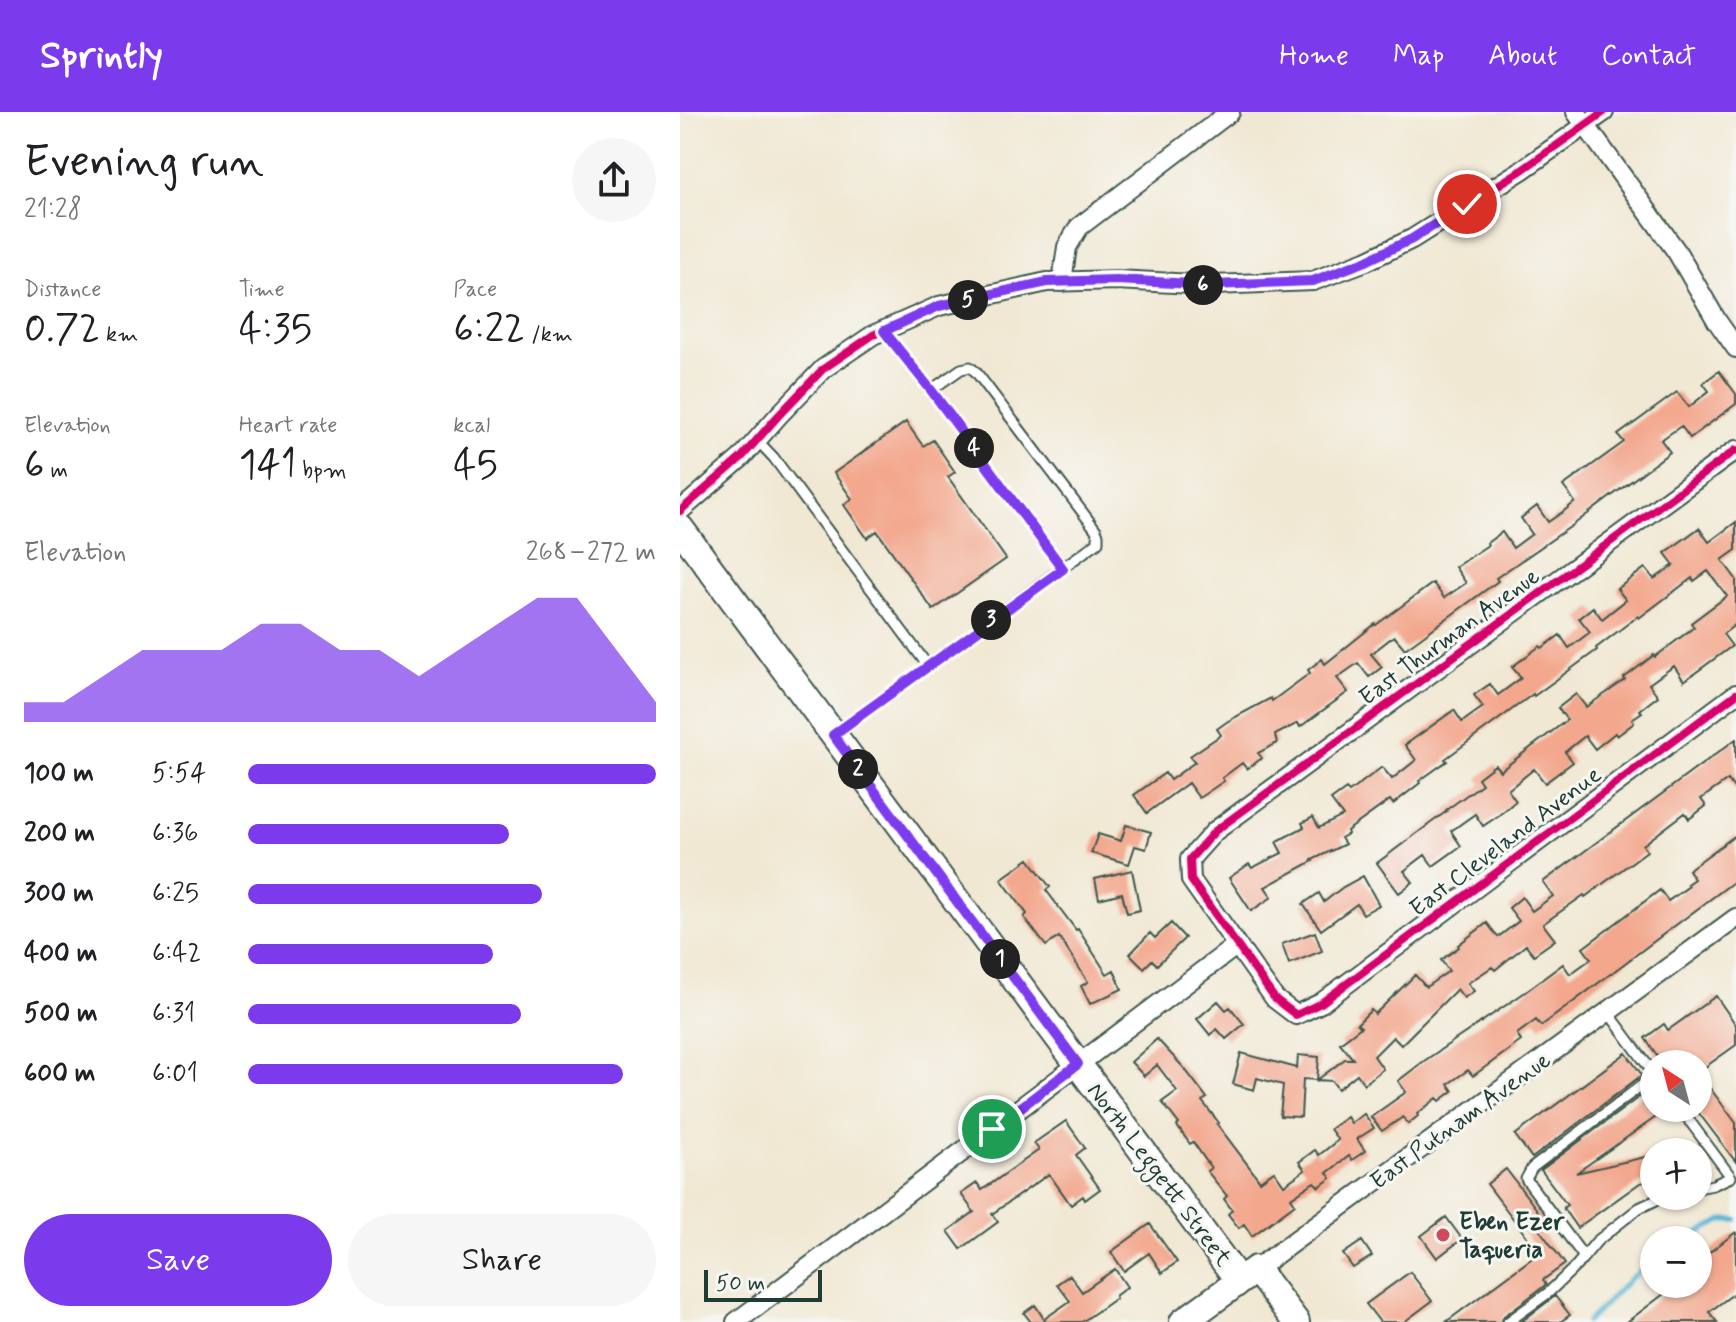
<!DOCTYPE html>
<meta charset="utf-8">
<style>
body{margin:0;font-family:Mynerve,sans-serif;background:#f6f6f6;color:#202124;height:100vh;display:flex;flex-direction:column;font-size:30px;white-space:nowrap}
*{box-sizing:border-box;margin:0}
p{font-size:26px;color:#757577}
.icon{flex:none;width:44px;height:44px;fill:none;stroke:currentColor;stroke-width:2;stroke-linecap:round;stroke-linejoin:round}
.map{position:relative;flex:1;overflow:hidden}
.sheet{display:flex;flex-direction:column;background:#fff;width:680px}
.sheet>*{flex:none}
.needle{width:52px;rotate:324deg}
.buttons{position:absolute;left:960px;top:938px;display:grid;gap:16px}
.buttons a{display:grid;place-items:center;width:72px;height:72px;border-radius:50%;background:#fff;box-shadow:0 2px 6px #0004;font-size:40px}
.scale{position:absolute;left:24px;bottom:20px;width:118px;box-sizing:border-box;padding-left:8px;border:4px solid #1f3d34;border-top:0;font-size:22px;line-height:28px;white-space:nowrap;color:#1f3d34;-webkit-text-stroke:6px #f6f6f2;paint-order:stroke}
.pin{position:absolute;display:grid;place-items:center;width:68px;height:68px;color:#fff;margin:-34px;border:4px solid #fff;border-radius:50%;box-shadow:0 2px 8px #0007}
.km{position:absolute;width:40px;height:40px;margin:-20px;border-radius:50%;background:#222;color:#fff;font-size:22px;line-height:40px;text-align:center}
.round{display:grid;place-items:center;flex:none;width:84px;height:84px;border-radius:42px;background:#f6f6f6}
.summary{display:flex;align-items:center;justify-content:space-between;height:136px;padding:0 24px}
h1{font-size:44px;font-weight:600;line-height:60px}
.stats{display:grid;grid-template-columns:repeat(3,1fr);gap:12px;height:136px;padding:8px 24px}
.stats div{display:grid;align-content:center}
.stats b{font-size:40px;font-weight:600}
.stats small{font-size:22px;font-weight:400}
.stats p{font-size:22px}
.chart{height:224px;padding:16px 24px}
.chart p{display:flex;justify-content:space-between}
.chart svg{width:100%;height:144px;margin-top:8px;fill:#7c3aed;opacity:.7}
.action{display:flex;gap:16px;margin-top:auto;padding:16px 24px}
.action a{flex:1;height:92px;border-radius:48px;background:#7c3aed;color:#fff;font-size:32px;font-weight:600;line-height:92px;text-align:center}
.action a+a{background:#f6f6f6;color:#202124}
ul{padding:0 24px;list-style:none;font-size:26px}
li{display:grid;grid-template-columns:128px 96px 1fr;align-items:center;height:60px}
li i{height:20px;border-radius:10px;background:#7c3aed}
header{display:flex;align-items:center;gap:48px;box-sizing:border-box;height:112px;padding:0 40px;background:#7c3aed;color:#fff}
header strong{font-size:38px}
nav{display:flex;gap:44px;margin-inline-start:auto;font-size:28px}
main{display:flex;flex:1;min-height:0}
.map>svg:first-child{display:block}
</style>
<header>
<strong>Sprintly</strong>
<nav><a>Home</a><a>Map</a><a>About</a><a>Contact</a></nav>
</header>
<main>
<section class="sheet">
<div class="summary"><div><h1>Evening run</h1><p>21:28</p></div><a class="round"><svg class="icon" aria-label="share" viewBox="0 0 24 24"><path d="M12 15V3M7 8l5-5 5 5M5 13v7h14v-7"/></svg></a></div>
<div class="stats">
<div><p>Distance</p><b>0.72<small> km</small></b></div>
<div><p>Time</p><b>4:35</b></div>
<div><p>Pace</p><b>6:22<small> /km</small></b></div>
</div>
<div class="stats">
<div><p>Elevation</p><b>6<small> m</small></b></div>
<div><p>Heart rate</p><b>141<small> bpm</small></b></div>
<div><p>kcal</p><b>45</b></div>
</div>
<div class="chart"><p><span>Elevation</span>268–272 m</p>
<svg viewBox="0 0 160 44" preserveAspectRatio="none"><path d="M0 44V38L10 38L20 30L30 22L40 22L50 22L60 14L70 14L80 22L90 22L100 30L110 22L120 14L130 6L140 6L150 22L160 38V44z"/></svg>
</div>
<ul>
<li><b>100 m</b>5:54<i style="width:100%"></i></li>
<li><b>200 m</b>6:36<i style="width:64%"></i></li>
<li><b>300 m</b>6:25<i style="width:72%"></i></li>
<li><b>400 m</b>6:42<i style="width:60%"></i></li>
<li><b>500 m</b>6:31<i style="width:67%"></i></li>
<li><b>600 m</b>6:01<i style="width:92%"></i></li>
</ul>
<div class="action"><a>Save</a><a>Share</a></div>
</section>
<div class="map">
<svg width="1056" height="1210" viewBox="0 0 1056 1210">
<rect width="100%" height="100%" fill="#f6f6f2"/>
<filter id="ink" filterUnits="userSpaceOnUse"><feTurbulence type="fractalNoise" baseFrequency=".0125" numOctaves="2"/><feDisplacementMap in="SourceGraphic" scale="16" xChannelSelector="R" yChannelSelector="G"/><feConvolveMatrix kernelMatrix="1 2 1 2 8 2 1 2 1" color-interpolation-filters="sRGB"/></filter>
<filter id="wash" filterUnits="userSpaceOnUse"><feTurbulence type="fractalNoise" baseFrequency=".006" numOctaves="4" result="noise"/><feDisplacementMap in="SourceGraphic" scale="32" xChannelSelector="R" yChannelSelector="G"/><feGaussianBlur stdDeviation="1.8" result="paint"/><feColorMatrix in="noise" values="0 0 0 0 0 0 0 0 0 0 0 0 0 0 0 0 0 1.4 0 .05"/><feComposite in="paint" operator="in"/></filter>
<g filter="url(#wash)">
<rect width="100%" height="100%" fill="#f1e8d3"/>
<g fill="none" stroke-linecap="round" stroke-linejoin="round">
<path stroke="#57b4d5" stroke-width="5" d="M1005,1128l38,-20h13
M907,1210l43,-43 24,-19"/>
</g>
<g id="blocks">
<path fill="#f3a78d" d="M1039,259l17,23v10l-46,34 -9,-12 -20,14 9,12 -97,73 -77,53 2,3 -93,68 -11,-13 -23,18 11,13 -13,10 -11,-14 -21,15 11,14 -48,35 -2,-4 -23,12 2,8 -19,10 4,5 -15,11 -5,-6 -20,15 2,3 -25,17 -11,-15 -41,30 -13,-18 31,-22 5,7 25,-18 -5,-6 31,-21 -4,-6 11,-8 43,-23 1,3 38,-28 -2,-3 14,-11 3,5 50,-40 1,1 57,-42 11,15 22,-15 -11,-16 33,-22 -1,-2 15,-11 11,16 19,-14 -11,-16 16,-12 11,16 16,-11 11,-9 -12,-16 61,-44 -6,-7 59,-43 12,15 20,-16 -6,-8z
M226,310l17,24 10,-6 22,32 -7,5 58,82 -73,51 -56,-79 -10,7 -23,-33 8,-6 -18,-26z
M1056,410v28l-14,10 14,19v45l-13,10 9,12 -48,35 -10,-15 -25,18 9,12 -18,14 2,2 -10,7 2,4 -17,13 -2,-3 -20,16 -10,-13 -20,16 8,10 -28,21 -11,-14 -26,21 8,11 -18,15 -15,10 -8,-12 -24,17 10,15 -28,20 -8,-11 -21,16 9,11 -14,11 -22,-30 70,-52 -1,-1 36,-26 -4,-6 17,-13 5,6 67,-51 -9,-12 18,-14 10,13 39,-27 -1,-2 30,-23 1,2 39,-30 -3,-4 36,-27 -19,-25 -14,10 -2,-3 -53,40 -1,-2 -42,32 1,2 -63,46 -1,-2 -88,65 2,2 -28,20 1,2 -27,21 -3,-4 -43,31 1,3 -7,4 4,6 -33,16 1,1 -48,26 7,10 -21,14 -22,-33 20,-14 3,4 30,-15 -6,-11 28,-15 -2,-4 11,-6 6,11 24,-12 -12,-16 15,-11 3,3 33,-25 10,12 24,-19 -11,-15 49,-35 8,12 21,-15 -9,-12 16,-11 8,11 23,-17 -9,-11 28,-21 2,2 18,-13 9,13 21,-16 -11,-14 14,-11 9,12 24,-19 -9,-11 28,-21 9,11 20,-14 -9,-12 34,-25 10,14z
M1056,627v52l-8,-11 -27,19 5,7 -17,13 -4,-6 -42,32 4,6 -62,46 -1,-2 -41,29 12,16 -21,15 -8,-10 -31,25 -3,-3 -24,16 6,8 -10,7 -7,-9 -56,56 -8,-8 -19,19 9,13 -19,15 -7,-10 -19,15 -6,-8 -29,-2 -2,38 -21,-1 3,-31 -26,-7 -3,12 -21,-6 8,-31 56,15 1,-13 21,2 -2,23 28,-21h8l-13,-16 21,-16 -4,-3 14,-14 4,4 40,-39 11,12 23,-16 -8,-11 18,-13 -1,-2 29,-22 11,14 21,-16 -10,-13 13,-11 10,14 21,-15 -10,-14z
M446,713l25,7 -5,17 -11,-3 -6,18 -38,-11 7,-19 23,7z
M1056,723v45l-195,146 -5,-6 -19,14 4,7 -48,35 -5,-6 -20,14 5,7 -13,10 -3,-3 -20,16 1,2 -10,8 -5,-7 -21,14 -11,-14 35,-25 -8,-11 26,-20 97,-66 42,-31 7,10 21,-15 -8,-11 77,-58 8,11 21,-15 -2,-2 7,-5 -6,-9z
M349,747l21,28 -4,3 30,40 2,-1 29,45 7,-4 8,19 -32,15 -9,-18 7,-4 -29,-45 -13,9 -22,-29 3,-3 -26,-35z
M452,758l8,40 -13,3 -5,-20 -23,6 -4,-20z
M683,764l16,29 -16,9 -6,-10 -36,26 -18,-26 16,-11 5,9 19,-15z
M491,811l14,15 -28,27 -5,-5 -8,8 -14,-14 20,-21 5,5z
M635,820l7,19 -33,13 -7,-20z
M1036,884l20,29v20l-38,27v-8h-35l-18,-26 19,-14 4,6z
M538,889l8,9 4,-3 14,17 -18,15 -9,-10 -7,6 -13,-16z
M477,927l27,29 23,30 -5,3 17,22 -2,1 43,57 14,-10 10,14 21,-15 -6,-8 16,-12 4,5 19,-15 -8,-11 17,-12 4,6 13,-9 10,14 -17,11 8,12 -13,9 -3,-4 -22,17 4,5 -12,9 -5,-5 -23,16 4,6 -43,32 -8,-12 -5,4 -11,-14 4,-4 -8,-11 3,-3 -20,-25 4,-3 -18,-26 -3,2 -13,-18 2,-2 -17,-22 15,-11 -20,-26 -13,11 -13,-14z
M946,941l16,22 -110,83 -17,-23z
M1018,960l38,51v39l-38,-50z
M971,976l3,3v17h15l-93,65 78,-18v25l-14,3 -63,45 -14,-20 4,-3 -26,-35z
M386,1009l19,27 -9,7 24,34 -15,11 -2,-4 -12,9 -22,-31 -57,40 6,8 -37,27 -13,-18 26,-19 -13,-18 16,-11 5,7 57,-40 -5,-7z
M826,1057l41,54 -8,6 26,35 -22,16 3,4 -3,3 -39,29 -3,6h-55l93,-69 -52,-69z
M766,1105l16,22 -25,19 -16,-22z
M470,1112l27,38 -15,11 -13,-20 -25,18 -13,-19z
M1056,1120v60l-27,20 8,10h-90l50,-38h21v-23z
M682,1129l10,15 -19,12 -10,-14z
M435,1157l12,18 -12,9 1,2 -34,24h-51l-7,-9 11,-8 9,14 26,-18 -13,-17 13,-9 12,17z
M730,1160l22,29 -28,21h-24l-14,-18z
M875,1184l15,19 -10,7h-39z"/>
</g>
</g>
<g filter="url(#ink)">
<use href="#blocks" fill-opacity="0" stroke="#3e574c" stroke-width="2"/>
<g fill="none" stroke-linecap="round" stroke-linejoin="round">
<defs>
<path id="lane" d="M251,278l132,179
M77,328l17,18 154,208
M156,621l262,-191v-7l-2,-5 -120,-158 -6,-5 -9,2 -30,21 -47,-59
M928,900l46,62
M1000,996l51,69 -18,8 -15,3
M904,1145l-58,-78 6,-11 122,-92
M828,1210l40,-29 29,-28 20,-24 42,-33 26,-12"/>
<path id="street" d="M896,0l101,140 40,69 19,27
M382,170l5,-35 12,-20 151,-115
M1056,338l-521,381 -25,28 1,21 84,119 21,16 25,-12 415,-309
M0,399l61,-53 37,-42 45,-47 50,-34 66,-29 108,-24 69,-2 97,5 100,-4 53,-20 46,-22 110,-69 82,-58
M576,1157l480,-351
M56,1210l501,-377"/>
<path id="secondary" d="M0,416l559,753
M503,1210l73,-53 40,53"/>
</defs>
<use href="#lane" stroke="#3e574c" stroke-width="13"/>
<use href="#street" stroke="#3e574c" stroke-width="22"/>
<use href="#secondary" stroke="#3e574c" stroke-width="30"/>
<use href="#lane" stroke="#fff" stroke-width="9"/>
<use href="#street" stroke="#fff" stroke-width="18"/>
<use href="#secondary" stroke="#fff" stroke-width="26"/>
<defs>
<path id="cycleway" d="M1056,338l-521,381 -25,28 1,21 84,119 21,16 25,-12 415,-309
M0,399l61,-53 37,-42 45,-47 50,-34 66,-29 108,-24 69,-2 97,5 100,-4 53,-20 46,-22 110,-69 82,-58"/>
</defs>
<use href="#cycleway" stroke="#f6f6f2" stroke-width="13"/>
<use href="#cycleway" stroke="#d6006c" stroke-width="8"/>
</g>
</g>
<g fill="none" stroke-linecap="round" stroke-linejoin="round" filter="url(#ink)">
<defs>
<path id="route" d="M312,1017l86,-65 -245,-329 230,-166 -132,-179 -47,-59 55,-25 108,-24 69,-2 97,5 100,-4 53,-20 46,-22 55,-35"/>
</defs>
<use href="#route" stroke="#fff" stroke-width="16"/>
<use href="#route" stroke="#7c3aed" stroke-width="10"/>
</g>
<circle fill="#d1495b" stroke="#f6f6f2" stroke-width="3" cx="763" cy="1123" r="8"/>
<g text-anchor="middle" stroke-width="6" stroke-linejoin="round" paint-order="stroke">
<g font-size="24" fill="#1f3d34" stroke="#f6f6f2">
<text transform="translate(769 524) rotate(-36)" y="8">East Thurman Avenue</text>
<text transform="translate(825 729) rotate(-37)" y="8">East Cleveland Avenue</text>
<text transform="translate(780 1008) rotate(-36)" y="8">East Putnam Avenue</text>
<text transform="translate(480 1062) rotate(53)" y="8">North Leggett Street</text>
</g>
<g font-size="24" font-weight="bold" fill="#1f3d34" stroke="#f6f6f2" text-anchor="start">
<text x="779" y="1117">Eben Ezer<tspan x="779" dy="28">Taqueria</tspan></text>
</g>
</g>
</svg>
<div class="buttons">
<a><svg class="needle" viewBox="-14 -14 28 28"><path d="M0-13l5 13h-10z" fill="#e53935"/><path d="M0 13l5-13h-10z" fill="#757577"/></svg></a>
<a>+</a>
<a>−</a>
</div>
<div class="scale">50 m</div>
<div class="pin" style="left:312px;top:1017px;background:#1e9e55"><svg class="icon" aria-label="arrive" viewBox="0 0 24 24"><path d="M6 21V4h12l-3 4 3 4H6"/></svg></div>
<div class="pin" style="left:787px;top:92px;background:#d93025"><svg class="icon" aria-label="check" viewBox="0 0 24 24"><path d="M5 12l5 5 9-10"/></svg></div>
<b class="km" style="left:320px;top:847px">1</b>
<b class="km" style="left:178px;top:657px">2</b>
<b class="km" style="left:311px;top:508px">3</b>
<b class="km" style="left:294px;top:336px">4</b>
<b class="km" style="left:288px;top:188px">5</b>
<b class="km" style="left:523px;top:173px">6</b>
</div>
</main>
